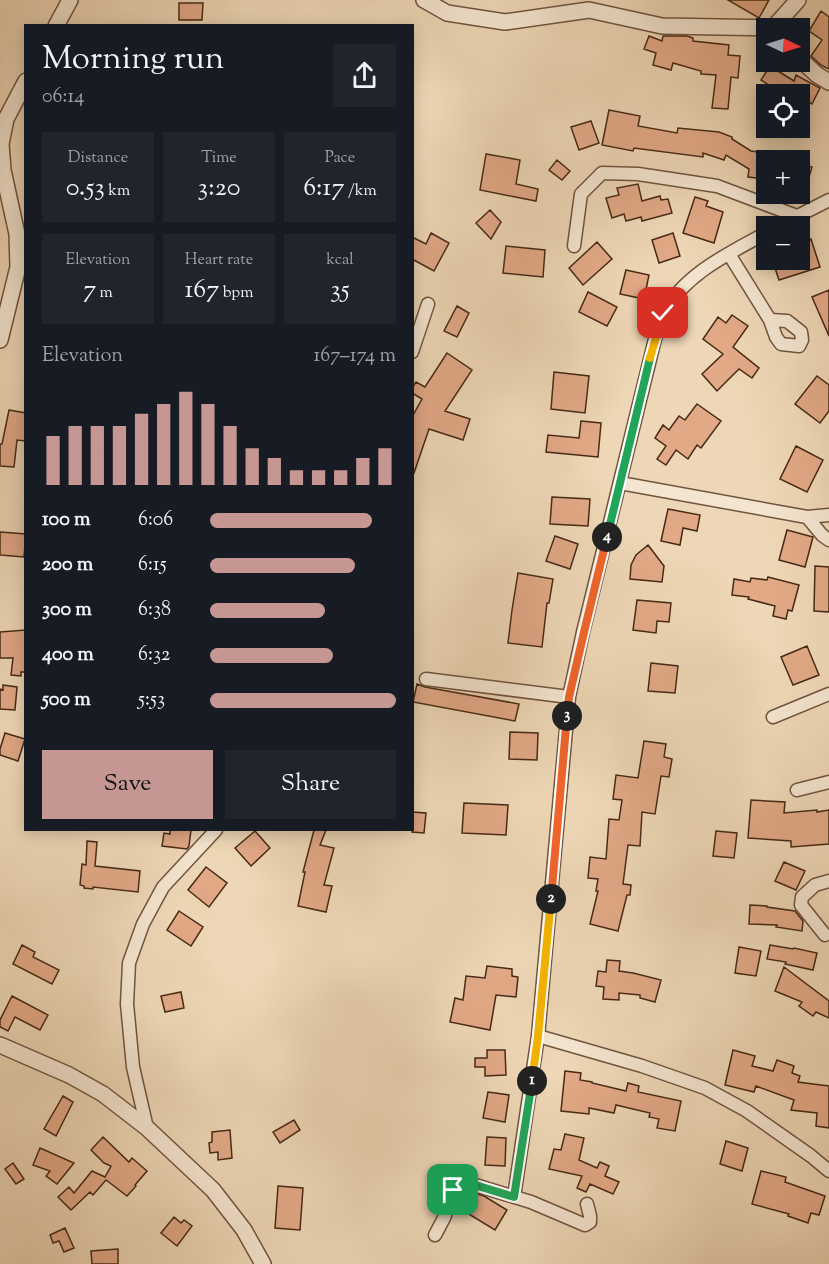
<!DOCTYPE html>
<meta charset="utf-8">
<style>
body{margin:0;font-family:"Sorts Mill Goudy",serif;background:#20242c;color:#f1f3f6;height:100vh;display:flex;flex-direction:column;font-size:22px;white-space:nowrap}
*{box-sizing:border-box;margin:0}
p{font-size:20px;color:#9ea1a6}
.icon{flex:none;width:33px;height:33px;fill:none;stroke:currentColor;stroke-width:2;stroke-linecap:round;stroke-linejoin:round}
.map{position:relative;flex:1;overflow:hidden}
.drawer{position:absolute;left:24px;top:24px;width:390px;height:807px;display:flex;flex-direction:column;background:#171b24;border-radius:0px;box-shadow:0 3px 15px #0003}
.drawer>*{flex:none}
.needle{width:39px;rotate:94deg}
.fabs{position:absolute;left:756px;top:18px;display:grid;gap:12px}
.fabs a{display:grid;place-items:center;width:54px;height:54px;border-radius:0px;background:#171b24;box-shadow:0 3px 15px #0003;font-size:30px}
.pin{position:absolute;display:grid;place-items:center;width:51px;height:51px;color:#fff;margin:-26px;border-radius:12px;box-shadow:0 3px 9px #0006}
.km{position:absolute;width:30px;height:30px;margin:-15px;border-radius:50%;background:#222;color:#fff;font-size:16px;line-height:30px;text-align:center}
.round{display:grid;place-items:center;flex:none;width:63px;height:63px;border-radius:0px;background:#20242c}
.head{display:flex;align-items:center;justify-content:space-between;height:102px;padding:0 18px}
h1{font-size:33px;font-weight:600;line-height:45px}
.figures{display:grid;grid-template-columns:repeat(3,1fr);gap:9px;height:102px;padding:6px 18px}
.figures div{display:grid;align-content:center;border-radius:0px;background:#20242c;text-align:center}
.figures b{font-size:26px;font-weight:600}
.figures small{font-size:16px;font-weight:400}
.figures p{font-size:16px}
.chart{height:168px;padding:12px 18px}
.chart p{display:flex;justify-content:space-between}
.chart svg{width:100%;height:108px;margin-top:6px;stroke:#c59692;stroke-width:6}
.action{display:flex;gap:12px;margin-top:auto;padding:12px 18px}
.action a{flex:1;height:69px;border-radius:0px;background:#c59692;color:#111;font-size:24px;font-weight:600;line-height:69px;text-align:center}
.action a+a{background:#20242c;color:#f1f3f6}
ul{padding:0 18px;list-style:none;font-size:20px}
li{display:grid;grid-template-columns:96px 72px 1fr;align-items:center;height:45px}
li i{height:15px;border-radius:8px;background:#c59692}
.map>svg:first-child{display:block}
</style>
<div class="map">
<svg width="829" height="1264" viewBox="0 0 829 1264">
<rect width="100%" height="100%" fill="#eed7b6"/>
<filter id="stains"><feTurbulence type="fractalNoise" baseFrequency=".00333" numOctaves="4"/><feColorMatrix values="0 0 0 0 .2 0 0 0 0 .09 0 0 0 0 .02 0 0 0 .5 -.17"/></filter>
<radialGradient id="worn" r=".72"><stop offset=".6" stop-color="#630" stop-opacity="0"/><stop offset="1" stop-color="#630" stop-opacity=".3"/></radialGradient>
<path fill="#e2a987" stroke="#472916" stroke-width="1.5" d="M728,0h41l-10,18z
M179,3h24l-1,17h-23z
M821,11l8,6v52l-8,-4 -10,-9 11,-16 -13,-9z
M649,36l13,5 1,-5h24l6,2v3l36,4 -1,10 12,1 -2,22 -7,-1 -3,32 -16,-1 4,-33 -15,-1v-3l-28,-8 -2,7 -18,-5 3,-12 -12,-4z
M770,66l24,15 2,-6 24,13 -8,16 -12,-7v-3h-5l-17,-9 -3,4 -14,-9z
M609,110l31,6 -2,10 39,7 1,-5 41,4 13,5v2l19,12 15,2v26l-18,-2 1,-8 -23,-14 -2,5 -21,-7v4l-69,-9 -1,3 -31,-6z
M591,121l8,22 -20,7 -8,-23z
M486,154l34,6 -4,24 22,5 -2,12 -56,-11z
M557,160l13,11 -8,9 -13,-10z
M800,164l12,3 -10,33h-2z
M638,184l4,17 18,-5 1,4 7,-1 4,14 -30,8 -1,-4 -15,4 -2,-7 -12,4 -6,-20 13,-3 -2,-7z
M695,197l13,4 -2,5 17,6 -9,31 -31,-10z
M490,210l11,12 -10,17 -15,-16z
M431,233l18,10 -15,28 -22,-12v-22l14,7z
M673,233l7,23 -21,7 -7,-23z
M811,239l9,28 -41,13 -6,-18 7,-2h20v-17z
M597,242l15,17 -29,26 -14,-17z
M506,246l39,4 -2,27 -40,-4z
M626,270l23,5 -5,24 -24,-5z
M829,290v46l-17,-39z
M588,292l29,15 -10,19 -28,-14z
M457,306l12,7 -12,24 -13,-6z
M732,315l16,11 -15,21 26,21 -7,10 -13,-9 -22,22 -15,-17 21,-20 -20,-15 15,-22 8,6z
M447,353l25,17 -27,41 25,8 -7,21 -34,-11 -15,44h-2v-56l10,-18 -10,-6v-5l4,-6 9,5z
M554,372l35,4 -4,37 -34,-4z
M817,376l12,9v26l-9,12 -25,-19z
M697,404l24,17 -20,27 -4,-3 -9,14 -12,-9 -10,15 -9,-6 9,-13 -11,-8 8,-13 6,5 10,-14 6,4z
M9,410l17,3v28l-9,-1 -3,27 -14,-1v-22h2z
M581,421l20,2 -3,34 -52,-5 2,-17 31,3z
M796,446l27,14 -16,32 -27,-13z
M552,497l38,2 -2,27 -38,-2z
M668,509l32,6 -3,16 -14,-3 -3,17 -19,-4z
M787,530l26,7 -8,30 -26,-7z
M0,532l26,2 -2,23 -24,-2z
M555,536l23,8 -8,25 -24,-8z
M648,545l16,21 -2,16 -32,-3 1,-14 5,-10z
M815,566l14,1v45l-15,-1z
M518,573l35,6 -4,24h-2l-5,44 -34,-4 4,-33z
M768,577l31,8 -7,26 -4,-1 -2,9 -13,-3 2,-10 -27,-7 1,-2 -17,-2 2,-16 16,3 1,-4 16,2z
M637,600l34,3 -2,19 -12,-1 -1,12 -23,-3z
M26,630v42h-5v4l-10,-1 2,-17h-13v-26z
M807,646l12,29 -26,10 -12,-28z
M651,663l27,3 -3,27 -27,-2z
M417,684l8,3 94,17 -4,17 -102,-19z
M3,685l14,2 -2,23 -15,-1v-20l3,1z
M510,732l28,1 -1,27 -28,-1z
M5,733l20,6 -7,22 -18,-6v-6z
M644,741l22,3 -2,13 8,2 -3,18 -8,-1 -6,38 -13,-2 -2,34 -12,-1 -5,39 8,1 -1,10h-3l-9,36 -28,-7 8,-33h-2l2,-12 -10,-1 2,-21 16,2 3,-40 10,1 3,-20 -9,-1 3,-24 22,3z
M751,800l34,2 -1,11 33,-3v2l12,-2v34l-38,3v-6l-43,-3z
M464,803l44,2 -2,30 -44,-2z
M412,812l14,1 -2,20 -12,-1z
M170,830h21l-2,16 -2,3 -25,-3 2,-13 6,1z
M314,830h12l-6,15 14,3 -10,37 8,1 -6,26 -28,-6 7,-34h-2z
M255,831l15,17 -19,18 -16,-18z
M716,831l21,2 -3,25 -21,-2z
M87,841l10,1 -2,24 45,5 -2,21 -45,-5v2l-9,-1v-2l-4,-1 2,-21 4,1z
M784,862l21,9 -9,19 -21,-9z
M206,867l21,16 -18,24 -21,-17z
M750,905l17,1v1l28,4 8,10 -1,10 -26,-4 1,-2 -28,-1z
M179,911l24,16 -12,19 -24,-16z
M22,945l13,7 -2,5 26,13 -7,14 -39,-20z
M770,945l23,4 1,-1 23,5 -4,17 -28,-6 1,-2 -19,-3z
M739,947l22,4 -5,25 -21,-3z
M607,960l13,1 -1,10 14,2 28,7 -6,22 -15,-4v-3l-21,-2v7l-16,-1 1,-12 -8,-1 2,-15 8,1z
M487,966l25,3v7l6,1 -2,20 -20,-2 -6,35 -40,-8 5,-24 8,2 3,-24 19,2z
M784,967l45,34v17l-13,-6 -3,4 -14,-10 3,-4 -27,-11z
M181,992l3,16 -19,4 -4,-16z
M12,996l36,19 -8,15 -25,-13 -7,14 -8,-4v-7z
M487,1050h18l1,25 -21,1v-9h-10v-9h12z
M733,1050l22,6 -3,10 21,5 4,-11 17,6 -2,7 8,3 -2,6 31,4v42l-13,-2 1,-13 -26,-3 3,-10 -38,-14 -2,6 -29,-7z
M565,1071l16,2 -1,7 12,2v1l34,8 2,-8 11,3 -1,6 43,9 -6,30 -18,-3 2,-9 -10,-2 1,-4 -34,-8 -2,8 -25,-5v6l-28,-3z
M488,1092l21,3 -4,27 -22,-4z
M63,1096l10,6 -17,34 -12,-7z
M294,1120l6,10 -20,13 -7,-11z
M230,1130l2,28 -14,2v-8l-8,1 -1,-10 3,-1v-10z
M565,1134l19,4 -5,22 18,8 3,-6 9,4 -4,10 14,6 -6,12 -23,-10 -4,8 -9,-4 5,-12 -33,-7 5,-20 7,1z
M103,1137l26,25 3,-4 15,13 -12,14 1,1 -9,10 -21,-16 -13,15 -3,-3 -19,18 -13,-13 11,-10 5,6 18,-22 13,6 6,-11 -7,-3 -13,-13z
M487,1137l19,1 -1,28 -20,-1z
M726,1141l22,7 -6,23 -22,-7z
M40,1148l34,15 -17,21 -11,-8 4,-5 -17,-6z
M13,1163l11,16 -8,5 -11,-15z
M761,1171l25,6 -1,5 40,14 -6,19 -8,-2 -3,10 -20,-7 1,-2 -37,-10z
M278,1186l25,2 -3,42 -25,-2z
M478,1194l6,2 23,14 -12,20 -28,-17z
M174,1217l7,6 3,-3 8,6 -15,20 -16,-13z
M65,1228l9,20 -10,4 -5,-11 -6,2 -3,-8z
M118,1249v15h-26l-1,-13z"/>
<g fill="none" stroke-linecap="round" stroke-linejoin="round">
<defs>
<path id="minor" d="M778,226l51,-26
M574,246l7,-52 21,-21 36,1 79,12 80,30
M729,254l41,66 6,17 5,7 18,2 3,-6 -1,-8 -14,-11 -17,-1
M412,352l16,-48
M620,483l187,34 22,-2
M807,517l15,18 7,5
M426,679l143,18
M773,717l56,-23
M797,790l32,-8
M825,935l-24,-30 1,-8 13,-12 14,-4
M538,1036l104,30 63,22 42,23 64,45 18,15
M147,1128l-14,-61 -6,-63 2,-41 14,-39 20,-37 53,-57
M514,1197l24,-161 31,-339 14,-65 72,-293c3,-8 5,-19 9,-26 20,-39 66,-60 102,-80
M435,1235l9,-17 9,-28 9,-9 69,21 54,23 5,-3v-6l-3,-12"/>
<path id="tertiary" d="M424,0l23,13 58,9 84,-12 73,16 111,2 25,-28
M56,26l14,-26
M800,59l16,15 13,8
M0,340l18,-73 -1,-33 -14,-64 -2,-26 5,-25 20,-38
M0,1045l69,30 34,19 44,34 66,62 31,40 19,34"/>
</defs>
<use href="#minor" stroke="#71543e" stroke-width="15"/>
<use href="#tertiary" stroke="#71543e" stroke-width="18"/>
<use href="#minor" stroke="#f4e5d0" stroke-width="12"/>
<use href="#tertiary" stroke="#f4e5d0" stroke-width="15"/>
</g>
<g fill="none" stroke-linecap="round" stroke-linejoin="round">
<defs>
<path id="split-1" d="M453,1190l9,-9 52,16 18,-116"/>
<path id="split-2" d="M532,1081l6,-45 13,-137"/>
<path id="split-3" d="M551,899l16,-183"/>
<path id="split-4" d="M567,716l2,-19 15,-65 23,-95"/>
<path id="split-5" d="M607,537l43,-179"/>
<path id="split-6" d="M650,358l13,-45"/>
</defs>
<use href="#split-1" stroke="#fff" stroke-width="12"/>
<use href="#split-2" stroke="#fff" stroke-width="12"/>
<use href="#split-3" stroke="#fff" stroke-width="12"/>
<use href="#split-4" stroke="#fff" stroke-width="12"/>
<use href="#split-5" stroke="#fff" stroke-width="12"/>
<use href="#split-6" stroke="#fff" stroke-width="12"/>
<use href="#split-1" stroke="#22a559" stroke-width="8"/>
<use href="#split-2" stroke="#f5b400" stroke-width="8"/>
<use href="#split-3" stroke="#f0652b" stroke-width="8"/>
<use href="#split-4" stroke="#f0652b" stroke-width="8"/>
<use href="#split-5" stroke="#22a559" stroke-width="8"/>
<use href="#split-6" stroke="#f5b400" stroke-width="8"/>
</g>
<rect width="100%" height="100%" filter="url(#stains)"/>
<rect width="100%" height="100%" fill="url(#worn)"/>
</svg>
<div class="fabs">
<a><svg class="needle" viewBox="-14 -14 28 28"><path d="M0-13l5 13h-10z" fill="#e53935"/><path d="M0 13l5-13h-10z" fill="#9ea1a6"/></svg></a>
<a><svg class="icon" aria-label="locate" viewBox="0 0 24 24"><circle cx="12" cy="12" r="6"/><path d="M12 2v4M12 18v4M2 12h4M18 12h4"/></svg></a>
<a>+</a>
<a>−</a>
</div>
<div class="pin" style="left:453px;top:1190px;background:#1e9e55"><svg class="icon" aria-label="arrive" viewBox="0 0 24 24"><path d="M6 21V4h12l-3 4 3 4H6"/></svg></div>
<div class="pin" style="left:663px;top:313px;background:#d93025"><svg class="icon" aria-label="check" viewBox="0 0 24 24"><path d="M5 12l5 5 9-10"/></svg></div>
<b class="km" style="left:532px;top:1081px">1</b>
<b class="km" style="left:551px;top:899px">2</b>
<b class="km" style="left:567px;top:716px">3</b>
<b class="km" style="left:607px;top:537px">4</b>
<section class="drawer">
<div class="head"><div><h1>Morning run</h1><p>06:14</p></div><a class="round"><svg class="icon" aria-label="share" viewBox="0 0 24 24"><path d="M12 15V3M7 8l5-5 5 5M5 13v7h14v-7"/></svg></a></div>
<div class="figures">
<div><p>Distance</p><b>0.53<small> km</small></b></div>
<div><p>Time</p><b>3:20</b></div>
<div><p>Pace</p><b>6:17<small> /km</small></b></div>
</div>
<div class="figures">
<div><p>Elevation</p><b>7<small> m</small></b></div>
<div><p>Heart rate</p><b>167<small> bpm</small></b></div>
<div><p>kcal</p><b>35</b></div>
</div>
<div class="chart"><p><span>Elevation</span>167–174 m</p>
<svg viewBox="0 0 160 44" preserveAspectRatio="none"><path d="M5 44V24M15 44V20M25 44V20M35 44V20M45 44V15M55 44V11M65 44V6M75 44V11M85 44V20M95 44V29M105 44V33M115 44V38M125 44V38M135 44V38M145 44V33M155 44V29"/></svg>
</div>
<ul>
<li><b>100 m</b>6:06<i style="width:87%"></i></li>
<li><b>200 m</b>6:15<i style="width:78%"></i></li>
<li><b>300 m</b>6:38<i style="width:62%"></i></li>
<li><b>400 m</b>6:32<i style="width:66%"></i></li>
<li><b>500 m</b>5:53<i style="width:100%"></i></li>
</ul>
<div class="action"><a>Save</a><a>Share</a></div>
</section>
</div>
